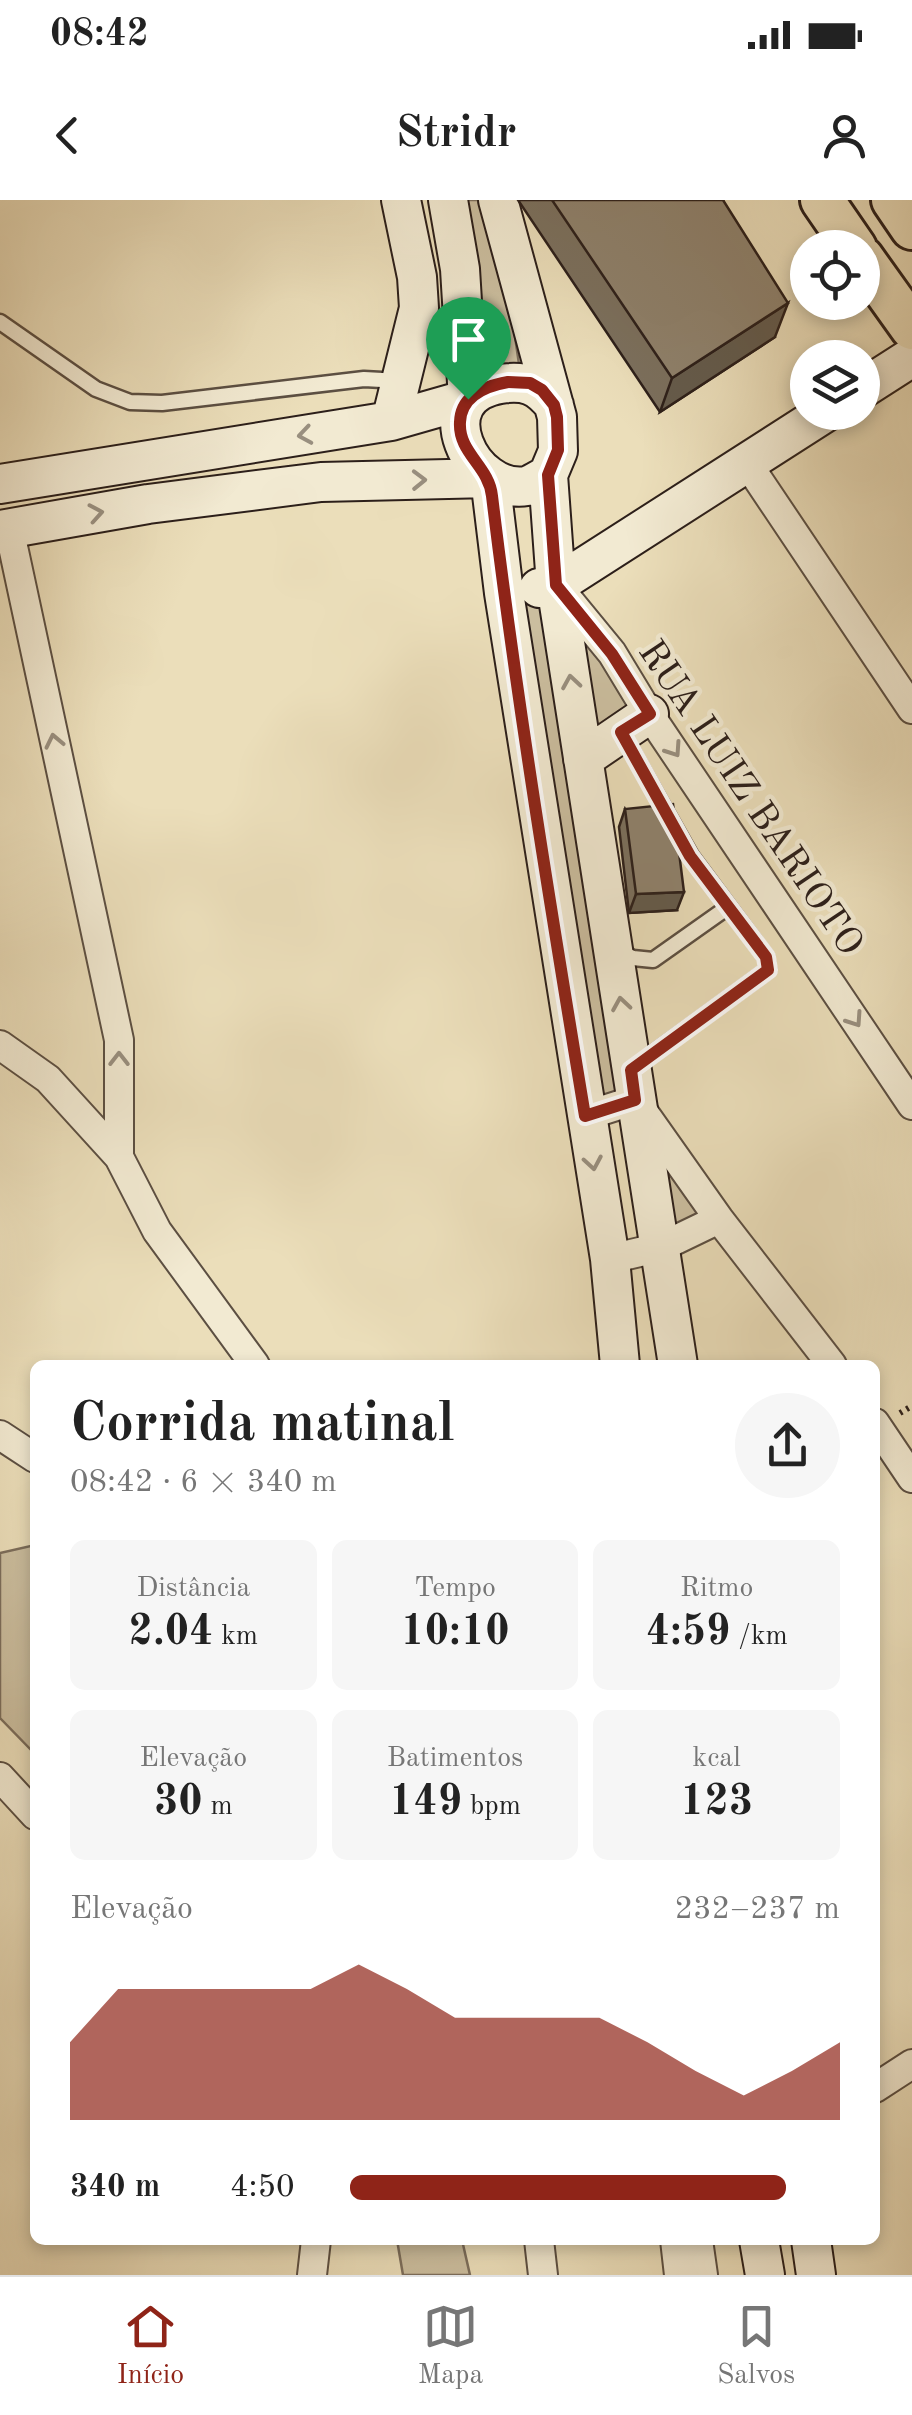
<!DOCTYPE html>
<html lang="pt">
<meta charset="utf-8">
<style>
body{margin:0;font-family:"Old Standard TT",serif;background:#f6f6f6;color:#222;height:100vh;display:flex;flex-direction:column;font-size:38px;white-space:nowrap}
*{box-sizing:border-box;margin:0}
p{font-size:32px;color:#767676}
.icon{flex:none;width:55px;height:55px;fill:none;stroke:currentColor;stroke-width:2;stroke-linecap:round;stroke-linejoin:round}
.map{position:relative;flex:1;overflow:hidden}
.sheet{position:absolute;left:30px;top:1160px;width:850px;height:885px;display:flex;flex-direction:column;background:#fff;border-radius:15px;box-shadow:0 5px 15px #0003}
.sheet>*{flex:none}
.buttons{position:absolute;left:790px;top:30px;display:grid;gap:20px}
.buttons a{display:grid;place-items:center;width:90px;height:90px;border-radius:50%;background:#fff;box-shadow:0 5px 15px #0003;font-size:50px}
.pin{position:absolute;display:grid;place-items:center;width:85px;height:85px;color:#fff;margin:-102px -42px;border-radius:50% 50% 50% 0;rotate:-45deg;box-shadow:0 0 10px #0007}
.pin .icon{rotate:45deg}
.round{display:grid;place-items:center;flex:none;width:105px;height:105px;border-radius:52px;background:#f6f6f6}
.head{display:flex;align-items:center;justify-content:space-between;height:170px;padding:0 40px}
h1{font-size:55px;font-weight:700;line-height:75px}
.metrics{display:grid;grid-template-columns:repeat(3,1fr);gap:15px;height:170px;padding:10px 40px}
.metrics div{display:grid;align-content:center;border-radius:15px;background:#f6f6f6;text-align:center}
.metrics b{font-size:42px;font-weight:700}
.metrics small{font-size:28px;font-weight:400}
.metrics p{font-size:28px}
.chart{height:280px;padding:20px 40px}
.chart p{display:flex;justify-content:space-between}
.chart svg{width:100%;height:180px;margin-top:10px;fill:#8f2418;opacity:.7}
ul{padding:0 40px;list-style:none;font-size:32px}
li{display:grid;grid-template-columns:160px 120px 1fr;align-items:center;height:75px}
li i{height:25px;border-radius:12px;background:#8f2418}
.status{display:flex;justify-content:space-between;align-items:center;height:70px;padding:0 50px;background:#fff;direction:ltr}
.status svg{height:28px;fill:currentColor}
header{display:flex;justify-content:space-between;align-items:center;height:130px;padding:0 40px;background:#fff;font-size:45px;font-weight:700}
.menu{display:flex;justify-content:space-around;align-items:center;height:140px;border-top:2px solid #e0e0e0;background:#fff;font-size:28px;color:#767676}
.menu a{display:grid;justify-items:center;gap:5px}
.menu .selected{color:#8f2418}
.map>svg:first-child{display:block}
</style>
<div class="status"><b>08:42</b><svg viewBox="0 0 49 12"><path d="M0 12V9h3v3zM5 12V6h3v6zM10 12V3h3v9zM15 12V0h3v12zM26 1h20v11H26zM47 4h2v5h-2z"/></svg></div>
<header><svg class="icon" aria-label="back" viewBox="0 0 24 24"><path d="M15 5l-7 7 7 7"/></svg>Stridr<svg class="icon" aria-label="person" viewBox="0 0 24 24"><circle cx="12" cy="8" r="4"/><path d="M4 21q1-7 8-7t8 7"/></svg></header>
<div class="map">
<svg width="912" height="2075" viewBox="0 0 912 2075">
<rect width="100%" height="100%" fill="#ebdeba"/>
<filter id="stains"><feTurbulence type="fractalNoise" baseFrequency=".002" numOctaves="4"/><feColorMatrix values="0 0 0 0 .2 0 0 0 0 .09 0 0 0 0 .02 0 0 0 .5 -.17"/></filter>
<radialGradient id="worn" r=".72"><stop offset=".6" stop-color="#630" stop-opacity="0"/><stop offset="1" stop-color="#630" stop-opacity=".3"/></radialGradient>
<path fill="#cbbe9f" stroke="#7c6e5c" stroke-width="2.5" d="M451,0h44l24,164 -40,5z
M553,390l78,508 -44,13 -79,-515z
M562,396l83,116 -60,41z
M642,915l71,102 -50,25z
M35,1345v209l-35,-36v-165z
M397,2040h65l8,35h-67z"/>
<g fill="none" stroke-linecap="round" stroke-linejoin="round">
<defs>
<path id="lane" d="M0,122l96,67 34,13 32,1 202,-24 36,2
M622,534l69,122 75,101 2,13 -132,96
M617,751l16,7 20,2 75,-53"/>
<path id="street" d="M747,263l165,246
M9,328l110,512v117l38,74 98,134
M557,386l55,67 37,61 263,391
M0,845l48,34 71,78
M585,916l50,-16 84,119 113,146
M610,1059l51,-12 58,-28
M875,1223l37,55
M0,1235l35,23
M0,1577l35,38
M875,1888l37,-24
M539,2040l4,35
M675,2040l4,35
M698,2040l5,35
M312,2075l4,-35"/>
<path id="secondary" d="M448,0l12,69 8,130
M498,0l59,217 1,34 -10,24c-6,3 -15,9 -21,11 -56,9 -103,-89 -27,-102 25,-4 38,1 54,21
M862,189l50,-32
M391,221l28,-113 -2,-31 -16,-77
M548,275l8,110 122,780
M0,284l391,-63 77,-22
M0,330l148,-26 173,-22 169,-4 14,115 106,666 10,106
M539,388l17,-3 270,-173
M583,559l66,-45
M759,2040l6,35
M811,2040l5,35"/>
<path id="primary" d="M822,0l33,48
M893,0l19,28
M862,58l50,70"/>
</defs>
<use href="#lane" stroke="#5c4f42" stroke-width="19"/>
<use href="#street" stroke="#5c4f42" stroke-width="32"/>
<use href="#secondary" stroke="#2c1f1a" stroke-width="42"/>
<use href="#primary" stroke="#2c1f1a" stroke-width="48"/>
<path stroke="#2c1f1a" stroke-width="6" stroke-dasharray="2.5 5" stroke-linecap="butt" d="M900,1213l12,-7"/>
<use href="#lane" stroke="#f2ead2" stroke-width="14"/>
<use href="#street" stroke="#f2ead2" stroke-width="28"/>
<use href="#secondary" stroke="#f2ead2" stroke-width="38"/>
<use href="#primary" stroke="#ebdeba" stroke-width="42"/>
</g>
<path fill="#7b705e" stroke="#2c1f1a" stroke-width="2.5" d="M518,0h205l52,137 -115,75z
M625,609l52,101 -48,3 -10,-86z"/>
<path fill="#645b4c" stroke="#2c1f1a" stroke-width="2.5" d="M788,103l-13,34 -115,75 12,-34z
M684,692l-7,18 -48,3 7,-19z"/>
<path fill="#8f826d" stroke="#2c1f1a" stroke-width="2.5" d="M552,0h171l65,103 -116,75z
M673,604l11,88 -48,2 -11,-85z"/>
<defs><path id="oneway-chevron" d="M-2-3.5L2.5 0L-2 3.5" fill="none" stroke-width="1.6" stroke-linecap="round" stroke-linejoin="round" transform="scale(2.5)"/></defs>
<g stroke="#998f7f">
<use href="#oneway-chevron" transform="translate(305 235) rotate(171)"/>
<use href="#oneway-chevron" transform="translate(419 280) rotate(-1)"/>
<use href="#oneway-chevron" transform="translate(96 313) rotate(-10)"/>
<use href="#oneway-chevron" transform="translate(571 482) rotate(-99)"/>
<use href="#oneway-chevron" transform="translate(54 541) rotate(-102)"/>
<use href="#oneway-chevron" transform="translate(674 550) rotate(56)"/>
<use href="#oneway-chevron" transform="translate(621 804) rotate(-99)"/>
<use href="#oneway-chevron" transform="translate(855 820) rotate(56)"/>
<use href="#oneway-chevron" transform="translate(119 859) rotate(-90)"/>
<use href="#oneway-chevron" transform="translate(593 963) rotate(80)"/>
</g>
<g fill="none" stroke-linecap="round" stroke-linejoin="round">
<defs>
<path id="route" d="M508,182l22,1 12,7 12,15 3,12 1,33 -10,25 8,110 56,69 38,60 -29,18 69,124 76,101 2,13 -137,100 4,30 -50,16c-34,-206 -68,-413 -93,-620 -3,-30 -34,-43 -32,-74 1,-26 25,-36 48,-40z"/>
</defs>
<use href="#route" stroke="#fff" stroke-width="20"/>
<use href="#route" stroke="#8f2418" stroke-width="12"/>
</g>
<g text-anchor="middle" stroke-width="9" stroke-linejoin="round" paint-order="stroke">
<g font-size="38" fill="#2c1f1a" stroke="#f2ead2">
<text transform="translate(752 597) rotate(56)" y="13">RUA LUIZ BARIOTO</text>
</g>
</g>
<rect width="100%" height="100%" filter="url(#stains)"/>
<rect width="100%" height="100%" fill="url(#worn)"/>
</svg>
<div class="buttons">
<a><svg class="icon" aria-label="locate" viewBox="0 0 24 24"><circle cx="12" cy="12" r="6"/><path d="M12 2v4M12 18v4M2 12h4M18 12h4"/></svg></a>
<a><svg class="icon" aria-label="layers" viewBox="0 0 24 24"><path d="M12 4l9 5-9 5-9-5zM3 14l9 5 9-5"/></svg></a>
</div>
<div class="pin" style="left:468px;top:199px;background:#1e9e55"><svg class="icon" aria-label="arrive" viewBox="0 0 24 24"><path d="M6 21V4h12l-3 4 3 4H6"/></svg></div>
<section class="sheet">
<div class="head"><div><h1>Corrida matinal</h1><p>08:42 · 6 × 340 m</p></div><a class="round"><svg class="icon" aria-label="share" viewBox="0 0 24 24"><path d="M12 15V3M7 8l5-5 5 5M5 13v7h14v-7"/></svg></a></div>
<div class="metrics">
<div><p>Distância</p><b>2.04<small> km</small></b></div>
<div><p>Tempo</p><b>10:10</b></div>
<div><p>Ritmo</p><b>4:59<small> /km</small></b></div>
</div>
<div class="metrics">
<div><p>Elevação</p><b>30<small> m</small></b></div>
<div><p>Batimentos</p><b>149<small> bpm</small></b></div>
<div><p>kcal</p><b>123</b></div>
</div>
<div class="chart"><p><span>Elevação</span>232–237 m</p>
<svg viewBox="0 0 160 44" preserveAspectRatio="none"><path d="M0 44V25L10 12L20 12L30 12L40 12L50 12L60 6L70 12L80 19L90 19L100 19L110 19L120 25L130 32L140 38L150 32L160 25V44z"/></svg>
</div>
<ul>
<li><b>340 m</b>4:50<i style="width:89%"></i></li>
</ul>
</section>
</div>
<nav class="menu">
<a class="selected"><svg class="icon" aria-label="home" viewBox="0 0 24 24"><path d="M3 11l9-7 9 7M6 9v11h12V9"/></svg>Início</a>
<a><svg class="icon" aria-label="map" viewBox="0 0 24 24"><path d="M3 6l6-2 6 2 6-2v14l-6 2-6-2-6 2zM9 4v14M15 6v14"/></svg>Mapa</a>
<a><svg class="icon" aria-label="saved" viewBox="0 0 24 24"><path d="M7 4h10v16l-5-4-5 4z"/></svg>Salvos</a>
</nav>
